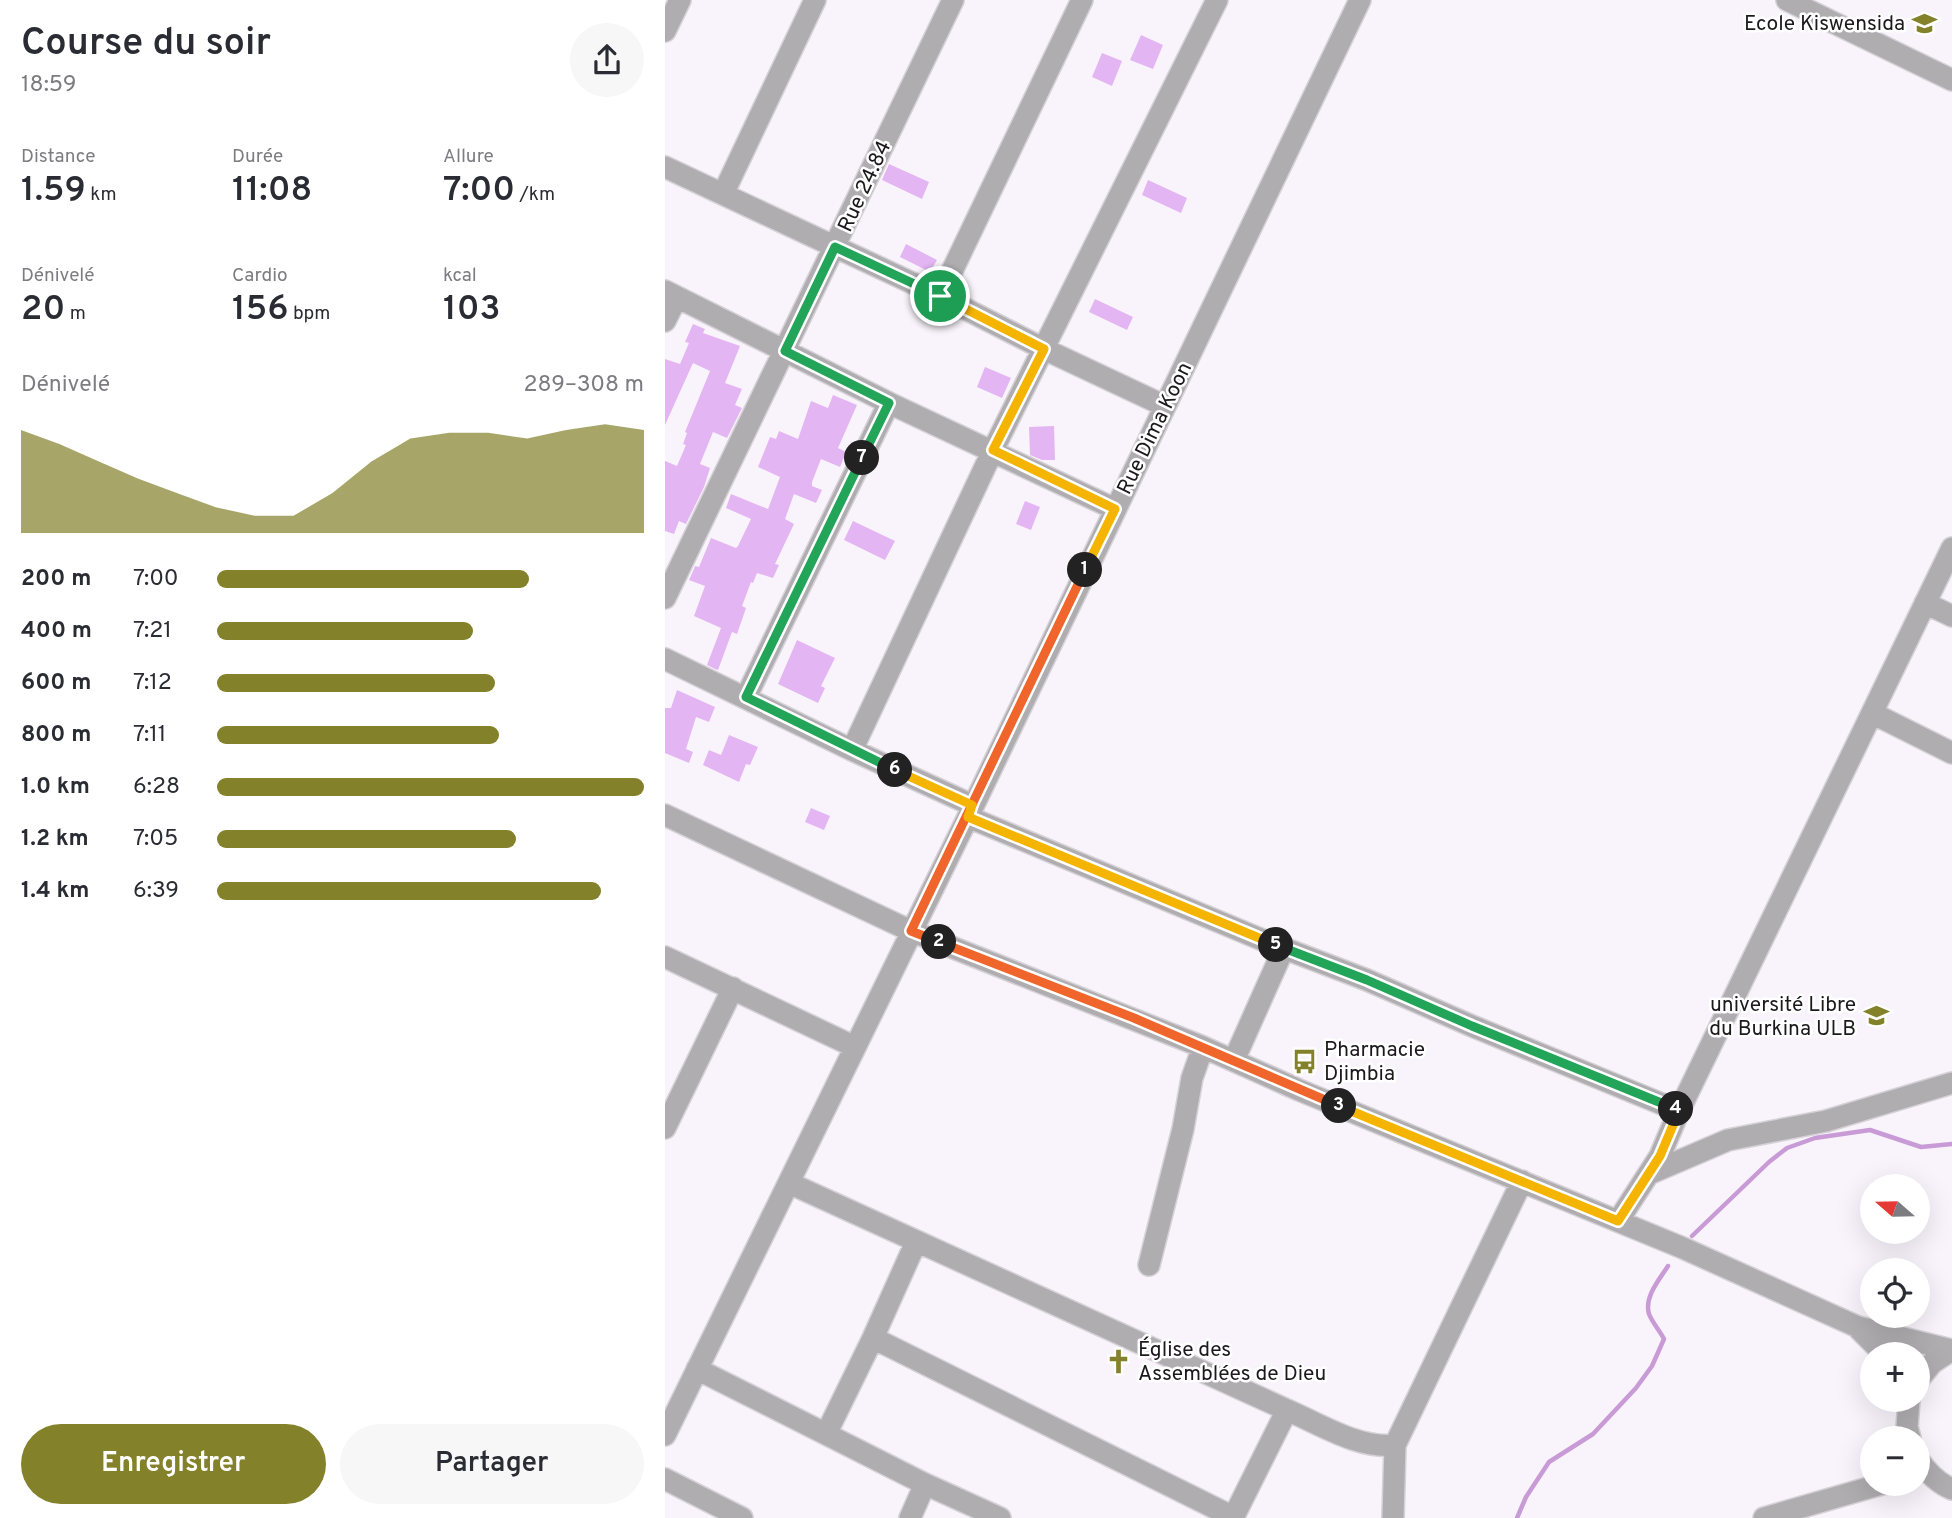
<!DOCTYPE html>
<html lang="fr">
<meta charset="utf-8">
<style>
body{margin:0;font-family:Overpass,sans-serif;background:#f7f7f7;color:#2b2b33;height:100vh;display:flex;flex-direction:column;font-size:26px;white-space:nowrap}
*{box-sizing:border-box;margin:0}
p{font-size:23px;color:#7c7c81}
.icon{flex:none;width:38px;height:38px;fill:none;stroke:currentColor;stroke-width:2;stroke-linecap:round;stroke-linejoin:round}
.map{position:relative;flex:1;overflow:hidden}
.side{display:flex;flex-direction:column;background:#fff;width:665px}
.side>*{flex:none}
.needle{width:46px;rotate:290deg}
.buttons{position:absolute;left:1195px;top:1174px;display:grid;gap:14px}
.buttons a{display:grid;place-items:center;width:70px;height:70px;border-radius:50%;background:#fff;box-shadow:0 7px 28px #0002;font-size:35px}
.pin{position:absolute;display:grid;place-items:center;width:60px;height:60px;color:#fff;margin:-30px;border:4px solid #fff;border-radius:50%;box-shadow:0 2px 7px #0007}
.km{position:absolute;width:35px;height:35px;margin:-18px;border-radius:50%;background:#222;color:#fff;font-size:19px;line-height:35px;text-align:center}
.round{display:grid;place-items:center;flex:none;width:74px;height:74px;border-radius:37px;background:#f7f7f7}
.head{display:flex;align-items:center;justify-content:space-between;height:119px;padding:0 21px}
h1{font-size:38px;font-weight:600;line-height:52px}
.figures{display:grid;grid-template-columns:repeat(3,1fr);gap:10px;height:119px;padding:7px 21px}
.figures div{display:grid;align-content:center}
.figures b{font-size:35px;font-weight:600}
.figures small{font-size:19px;font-weight:400}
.figures p{font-size:19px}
.chart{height:196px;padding:14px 21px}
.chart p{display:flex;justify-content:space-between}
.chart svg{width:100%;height:126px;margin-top:7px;fill:#838129;opacity:.7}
.primary-button{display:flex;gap:14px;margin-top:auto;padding:14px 21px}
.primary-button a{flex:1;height:80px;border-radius:42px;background:#838129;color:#fff;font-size:28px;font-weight:600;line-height:80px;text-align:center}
.primary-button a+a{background:#f7f7f7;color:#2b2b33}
ul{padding:0 21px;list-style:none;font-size:23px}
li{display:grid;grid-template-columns:112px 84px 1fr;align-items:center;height:52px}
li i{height:18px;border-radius:9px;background:#838129}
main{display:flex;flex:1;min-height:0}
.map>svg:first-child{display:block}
</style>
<main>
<section class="side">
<div class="head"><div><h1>Course du soir</h1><p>18:59</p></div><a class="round"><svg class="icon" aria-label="share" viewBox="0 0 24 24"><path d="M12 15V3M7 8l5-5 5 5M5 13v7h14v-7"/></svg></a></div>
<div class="figures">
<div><p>Distance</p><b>1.59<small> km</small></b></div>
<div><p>Durée</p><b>11:08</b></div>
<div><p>Allure</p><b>7:00<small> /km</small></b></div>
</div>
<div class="figures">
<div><p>Dénivelé</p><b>20<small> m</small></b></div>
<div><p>Cardio</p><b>156<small> bpm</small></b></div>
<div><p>kcal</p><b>103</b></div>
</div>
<div class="chart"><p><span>Dénivelé</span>289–308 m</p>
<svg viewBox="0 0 160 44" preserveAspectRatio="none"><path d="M0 44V8L10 13L20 19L30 25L40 30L50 35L60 38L70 38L80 30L90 19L100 11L110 9L120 9L130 11L140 8L150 6L160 8V44z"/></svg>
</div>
<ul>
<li><b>200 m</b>7:00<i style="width:73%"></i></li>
<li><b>400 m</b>7:21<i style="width:60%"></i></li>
<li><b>600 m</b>7:12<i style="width:65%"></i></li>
<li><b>800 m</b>7:11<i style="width:66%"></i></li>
<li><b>1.0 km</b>6:28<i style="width:100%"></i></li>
<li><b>1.2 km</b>7:05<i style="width:70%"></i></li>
<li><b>1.4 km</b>6:39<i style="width:90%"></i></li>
</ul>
<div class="primary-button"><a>Enregistrer</a><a>Partager</a></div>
</section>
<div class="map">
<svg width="1287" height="1518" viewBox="0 0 1287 1518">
<rect width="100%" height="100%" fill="#f9f4fb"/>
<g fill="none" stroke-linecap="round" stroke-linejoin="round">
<path stroke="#c89bd6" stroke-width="4.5" d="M1027,1236l77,-74 18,-14 28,-10 55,-8 51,17 31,-3
M852,1518l9,-21 23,-35 44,-28 43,-46 16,-22 12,-27c-4,-8 -12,-17 -15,-25 -5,-17 10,-34 19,-48"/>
</g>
<path fill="#e3b5f3" d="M476,35l22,10 -10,24 -23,-9z
M437,53l20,8 -10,25 -20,-9z
M224,164l40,18 -7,17 -40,-19z
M483,180l39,18 -6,15 -39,-18z
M241,244l31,16 -7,12 -30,-15z
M430,299l38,18 -6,13 -38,-18z
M28,324l12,5 -2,4 37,13 -15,37 17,6 -7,16 7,3 -15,30 -14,-6 -13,32 10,4 -6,19 -18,37 -7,-3 -5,13 -9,-3v-70l12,5 9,-21 -3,-1 4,-11 -2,-1 25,-61 -17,-8 -28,62v-66l15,5 9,-21 -4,-1z
M320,367l26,11 -9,20 -25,-11z
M168,395l24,10 -19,43 8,4 -6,15 -19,-8 -9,23v4l10,4 -6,13 -22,-9 -9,25 9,5 -19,40 4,1 -6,13 -16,-5 -4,10 -2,-1 -9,24 4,2 -9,26 -5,-2 -14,38 -3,-1 -8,-4 14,-37 -27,-12 11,-30 -16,-6 5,-11 1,-3 4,1 12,-29 25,10 2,-2 13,-27 -25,-11 5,-14 37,15 12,-32 -22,-10 12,-30 6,2 3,-8 19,8 13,-38 17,7z
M389,426l1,34h-13l-12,-5 -1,-28z
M360,501l15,6 -9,23 -15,-6z
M188,521l42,20 -10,19 -41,-20z
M132,640l38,18 -14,28 4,2 -7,15 -40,-19z
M12,690l38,17 -6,15 -13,-5 -10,32 7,3 -4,11 -24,-10v-45h6z
M64,735l29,12 -8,18 -4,-1 -7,18 -36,-17 6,-15 12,5z
M146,808l19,8 -6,14 -19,-8z"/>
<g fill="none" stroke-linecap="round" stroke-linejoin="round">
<defs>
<path id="minor" d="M1122,0l165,80
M0,31l15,-31
M0,167l275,129 104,53 121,57
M58,194l92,-194
M0,291l224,112 226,106
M275,296l142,-296
M0,321l12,-24
M0,598l288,-598
M1260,603l27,13
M0,659l187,91 120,55
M81,697l143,-294
M1207,713l80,40
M187,750l141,-300 224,-450
M0,815l246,116 292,116 96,43 384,158 175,79 94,23
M303,817l297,124 102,39 105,46 207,85 -19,45 -42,65
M0,957l190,90
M569,1060l50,-112
M1014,1111l273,-563
M0,1128l68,-140
M986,1173l77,-33 98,-19 126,-38
M124,1183l498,227c33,14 71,39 108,35l127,-264
M484,1265l34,-136 9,-51 11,-31
M1194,1329l25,25
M208,1338l360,179
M32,1369l228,115 75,34
M1253,1380l14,-17 20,-13
M1244,1400l-2,27 3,11
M161,1434l47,-96 43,-96
M0,1435l303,-618 392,-817
M1253,1459c9,13 19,24 34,30
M0,1479l77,39
M245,1518l15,-34
M568,1518l54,-108
M728,1518l2,-73
M1099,1518l118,-34"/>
</defs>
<use href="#minor" stroke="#d5d1d7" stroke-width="24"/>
<use href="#minor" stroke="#afadb0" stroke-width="21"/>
</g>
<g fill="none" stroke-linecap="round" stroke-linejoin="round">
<defs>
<path id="split-1" d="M275,296l104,53 -51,101 122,59 -30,61"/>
<path id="split-2" d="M274,942l-28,-11 174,-361"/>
<path id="split-3" d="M274,942l195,76 205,88"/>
<path id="split-4" d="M674,1106l279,115 42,-65 19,-45 -3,-2"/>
<path id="split-5" d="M611,945l91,35 105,46 204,83"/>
<path id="split-6" d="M230,770l77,35 -4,12 308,128"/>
<path id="split-7" d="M197,458l-116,239 149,73"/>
<path id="split-8" d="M197,458l27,-55 -104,-52 50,-104 105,49"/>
</defs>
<use href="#split-1" stroke="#fff" stroke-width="14"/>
<use href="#split-2" stroke="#fff" stroke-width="14"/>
<use href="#split-3" stroke="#fff" stroke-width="14"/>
<use href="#split-4" stroke="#fff" stroke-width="14"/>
<use href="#split-5" stroke="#fff" stroke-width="14"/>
<use href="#split-6" stroke="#fff" stroke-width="14"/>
<use href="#split-7" stroke="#fff" stroke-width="14"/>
<use href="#split-8" stroke="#fff" stroke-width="14"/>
<use href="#split-1" stroke="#f5b400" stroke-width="9"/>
<use href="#split-2" stroke="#f0652b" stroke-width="9"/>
<use href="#split-3" stroke="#f0652b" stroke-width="9"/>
<use href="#split-4" stroke="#f5b400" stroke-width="9"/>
<use href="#split-5" stroke="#22a559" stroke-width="9"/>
<use href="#split-6" stroke="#f5b400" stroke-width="9"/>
<use href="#split-7" stroke="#22a559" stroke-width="9"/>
<use href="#split-8" stroke="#22a559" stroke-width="9"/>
</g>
<defs>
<symbol id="school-bare" viewBox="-9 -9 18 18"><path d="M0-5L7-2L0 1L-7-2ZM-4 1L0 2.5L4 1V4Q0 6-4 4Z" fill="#838129" stroke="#fff" stroke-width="2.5" paint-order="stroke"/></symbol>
<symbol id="bus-bare" viewBox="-9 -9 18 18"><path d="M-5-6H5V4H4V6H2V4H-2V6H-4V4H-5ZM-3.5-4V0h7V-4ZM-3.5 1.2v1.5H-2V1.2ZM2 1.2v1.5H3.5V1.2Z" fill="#838129" stroke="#fff" stroke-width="2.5" paint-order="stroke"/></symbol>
<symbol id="church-bare" viewBox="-9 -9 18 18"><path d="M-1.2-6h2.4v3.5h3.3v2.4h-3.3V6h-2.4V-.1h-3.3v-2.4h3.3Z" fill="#838129" stroke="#fff" stroke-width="2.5" paint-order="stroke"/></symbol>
</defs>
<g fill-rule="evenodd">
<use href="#school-bare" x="1242" y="6" width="35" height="35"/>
<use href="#school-bare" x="1194" y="998" width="35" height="35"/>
<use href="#bus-bare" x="622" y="1044" width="35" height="35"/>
<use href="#church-bare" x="436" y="1344" width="35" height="35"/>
</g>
<g text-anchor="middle" stroke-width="5" stroke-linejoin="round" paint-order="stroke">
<g font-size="21" fill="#1b191b" stroke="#fff" text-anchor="end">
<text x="1240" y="30">Ecole Kiswensida</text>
<text x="1191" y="1011">université Libre<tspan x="1191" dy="24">du Burkina ULB</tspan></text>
<text x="659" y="1056" text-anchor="start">Pharmacie<tspan x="659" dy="24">Djimbia</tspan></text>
<text x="473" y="1356" text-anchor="start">Église des<tspan x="473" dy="24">Assemblées de Dieu</tspan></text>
</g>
<g font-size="21" fill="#1b191b" stroke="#fff">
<text transform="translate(199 186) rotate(-65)" y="7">Rue 24.84</text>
<text transform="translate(489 428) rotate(-64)" y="7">Rue Dima Koon</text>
</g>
</g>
</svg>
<div class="buttons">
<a><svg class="needle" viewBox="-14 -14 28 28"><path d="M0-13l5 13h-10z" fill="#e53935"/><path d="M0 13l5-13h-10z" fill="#7c7c81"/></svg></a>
<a><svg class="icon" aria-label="locate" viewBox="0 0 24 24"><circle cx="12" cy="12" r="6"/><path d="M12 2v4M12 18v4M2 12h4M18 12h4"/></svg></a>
<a>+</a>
<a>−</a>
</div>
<div class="pin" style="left:275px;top:296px;background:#1e9e55"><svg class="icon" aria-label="arrive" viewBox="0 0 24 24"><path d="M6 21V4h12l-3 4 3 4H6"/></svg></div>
<b class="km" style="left:420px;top:570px">1</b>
<b class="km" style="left:274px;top:942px">2</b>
<b class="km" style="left:674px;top:1106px">3</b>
<b class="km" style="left:1011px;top:1109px">4</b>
<b class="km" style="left:611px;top:945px">5</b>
<b class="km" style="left:230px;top:770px">6</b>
<b class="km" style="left:197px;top:458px">7</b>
</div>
</main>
